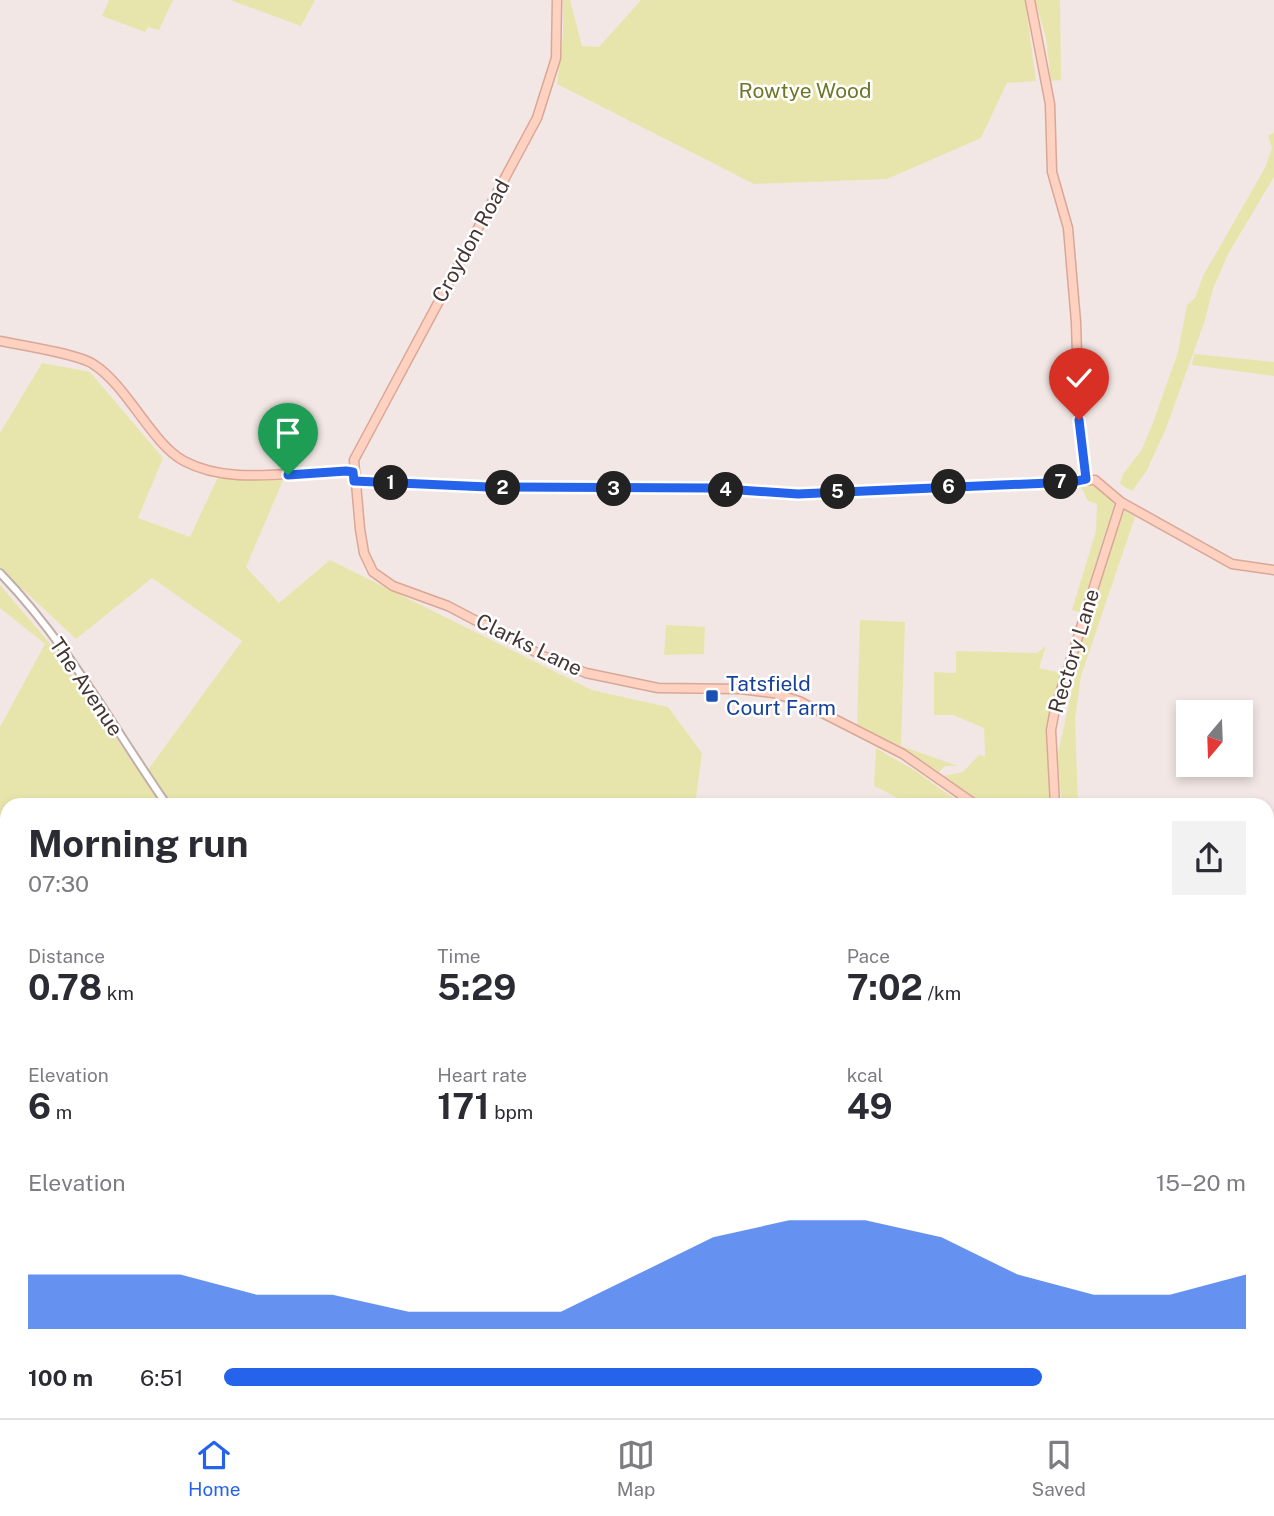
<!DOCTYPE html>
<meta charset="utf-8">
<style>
body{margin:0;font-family:"Public Sans",sans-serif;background:#f2f2f3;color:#2b2b33;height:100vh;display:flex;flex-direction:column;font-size:26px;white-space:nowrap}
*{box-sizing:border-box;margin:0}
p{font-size:23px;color:#7c7c81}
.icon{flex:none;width:38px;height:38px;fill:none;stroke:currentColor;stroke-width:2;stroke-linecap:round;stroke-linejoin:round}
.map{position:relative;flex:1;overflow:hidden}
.details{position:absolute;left:0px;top:798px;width:1274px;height:621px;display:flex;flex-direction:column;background:#fff;border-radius:21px 21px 0 0;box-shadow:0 4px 10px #0003}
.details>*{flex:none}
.needle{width:46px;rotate:199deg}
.fabs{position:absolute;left:1176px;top:700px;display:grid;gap:14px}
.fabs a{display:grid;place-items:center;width:77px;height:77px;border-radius:0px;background:#fff;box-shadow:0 4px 10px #0003;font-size:35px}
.pin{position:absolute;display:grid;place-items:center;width:60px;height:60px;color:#fff;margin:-72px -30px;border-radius:50% 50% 50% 0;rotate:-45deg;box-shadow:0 0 7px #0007}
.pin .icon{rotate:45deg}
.km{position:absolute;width:35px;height:35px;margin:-18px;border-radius:50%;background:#222;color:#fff;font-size:19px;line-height:35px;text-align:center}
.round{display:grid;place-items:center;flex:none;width:74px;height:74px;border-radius:0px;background:#f2f2f3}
.overview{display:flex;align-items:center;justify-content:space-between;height:119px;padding:0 28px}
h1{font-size:38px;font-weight:700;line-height:52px}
.stats{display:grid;grid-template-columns:repeat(3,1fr);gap:10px;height:119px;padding:7px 28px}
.stats div{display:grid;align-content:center}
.stats b{font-size:35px;font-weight:700}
.stats small{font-size:19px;font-weight:400}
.stats p{font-size:19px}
.chart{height:196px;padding:14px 28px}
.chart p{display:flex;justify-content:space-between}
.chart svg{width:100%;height:126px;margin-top:7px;fill:#2563eb;opacity:.7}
ul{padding:0 28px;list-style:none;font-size:23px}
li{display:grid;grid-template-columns:112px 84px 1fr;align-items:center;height:52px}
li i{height:18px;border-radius:9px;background:#2563eb}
.menu{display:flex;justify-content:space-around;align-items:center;height:98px;border-top:2px solid #e1e1e2;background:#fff;font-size:19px;color:#7c7c81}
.menu a{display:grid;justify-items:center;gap:4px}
.menu .on{color:#2563eb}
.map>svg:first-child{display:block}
</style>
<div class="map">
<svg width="1274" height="1418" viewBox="0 0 1274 1418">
<rect width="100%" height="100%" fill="#f2e7e4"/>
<path fill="#e8e5ac" d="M109,0h64l-14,30 -11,-3 -3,5 -43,-16z
M230,0h85l-14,26z
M563,0h7l12,46 17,1 42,-47h384l11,81 -29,2 -26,55 -94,41 -133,5 -197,-100 6,-48z
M1035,0h25l1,80 -10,1 -5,-43z
M1274,133v44l-46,77 -15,35 -9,34 -39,108 -19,41 -14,19 -12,-7 3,-10 18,-23 12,-28 25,-71 9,-47 8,-7 8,-22 62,-108 7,-20 -4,-13z
M1194,354l80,8v14l-82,-11z
M42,363l48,9 73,86 -25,60 52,19 28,-60 66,1 -38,89 33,36 51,-43 262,130 76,17 34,46 -7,52h-525l-23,-34 95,-130 -90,-63 -76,61 -76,-71v-135z
M1091,486l11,3 13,13 -35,110 -8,-2 24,-79 1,-27 -9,-3 -7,-14z
M1123,509l12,8 -54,159 -6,43 3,86h-16l-5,-48 20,-89 -5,-2z
M0,585l47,55 116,165h-156v280l-7,1v-359l45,-83 -45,-36z
M860,620l45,2 -4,124 57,20h-13l-6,6 -39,-26 -43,-20z
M666,625l39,2 -1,27 -40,1z
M1046,646l-7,22 22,5 -12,45 -3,19 5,68h-67l-40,-29 19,-4 16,-17 6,1 -1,-28 -31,-13h-19v-43l22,1v-22l81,2z
M876,748l38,22 49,35h-51l-38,-19z
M1267,1064l7,2v98l-7,1z
M7,1103v176l-7,1v-176z
M1267,1180h7v238h-1274v-78h6l-5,18 3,7 3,-4v51h1260z"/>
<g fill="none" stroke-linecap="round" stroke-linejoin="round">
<defs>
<path id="street" d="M0,573c66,68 113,154 167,232
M1267,1172h7"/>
<path id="secondary" d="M557,0l-1,58 -19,60 -183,342 6,69 4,24 9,19 20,14 55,20 95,50 43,17 72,15 82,1 33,4 26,8 104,53 73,51
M1030,0l20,104 2,68 16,56 8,94 3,98 7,59
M0,341c20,4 78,13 93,23 35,22 58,79 91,97 50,27 116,7 169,11
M354,481l134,6 223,1 87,6 297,-14 26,22 111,62 42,6
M1055,805l-4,-75 4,-21 66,-207
M1267,1056l7,1"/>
</defs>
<use href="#street" stroke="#c1aeaa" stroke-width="10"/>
<use href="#secondary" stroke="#d9a797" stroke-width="11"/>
<use href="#street" stroke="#fff" stroke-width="6"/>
<use href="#secondary" stroke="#ffd1c1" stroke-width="8"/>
</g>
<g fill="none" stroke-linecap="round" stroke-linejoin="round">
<defs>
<path id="route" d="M288,475l58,-4 7,1 1,9 134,6 223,1 87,6 274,-12 14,-3 -7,-59"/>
</defs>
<use href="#route" stroke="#fff" stroke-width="14"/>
<use href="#route" stroke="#2563eb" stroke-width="9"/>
</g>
<rect fill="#1a4fb4" stroke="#fff" stroke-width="2.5" x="705" y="689" width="14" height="14" rx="3.5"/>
<g text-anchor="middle" stroke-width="5" stroke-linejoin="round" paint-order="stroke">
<g font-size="21" fill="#6d7727" stroke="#fff">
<text x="805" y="98">Rowtye Wood</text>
</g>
<g font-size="21" fill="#453634" stroke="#fff">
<text transform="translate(471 241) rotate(-61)" y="7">Croydon Road</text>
<text transform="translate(529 645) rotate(26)" y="7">Clarks Lane</text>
<text transform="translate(1074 651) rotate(-73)" y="7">Rectory Lane</text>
<text transform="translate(86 687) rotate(56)" y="7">The Avenue</text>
</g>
<g font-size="21" fill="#164399" stroke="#fff" text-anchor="start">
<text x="726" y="691">Tatsfield<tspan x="726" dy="24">Court Farm</tspan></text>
</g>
</g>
</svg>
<div class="fabs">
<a><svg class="needle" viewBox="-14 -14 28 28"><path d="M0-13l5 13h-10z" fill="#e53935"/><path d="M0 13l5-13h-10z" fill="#7c7c81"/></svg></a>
</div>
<div class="pin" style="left:288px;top:475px;background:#1e9e55"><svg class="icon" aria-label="arrive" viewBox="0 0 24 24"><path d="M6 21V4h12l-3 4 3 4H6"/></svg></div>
<div class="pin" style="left:1079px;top:420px;background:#d93025"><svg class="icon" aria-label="check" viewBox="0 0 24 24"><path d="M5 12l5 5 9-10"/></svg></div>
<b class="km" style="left:391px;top:483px">1</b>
<b class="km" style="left:503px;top:488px">2</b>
<b class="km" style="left:614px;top:489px">3</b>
<b class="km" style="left:726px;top:490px">4</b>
<b class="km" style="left:838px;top:492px">5</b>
<b class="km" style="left:949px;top:487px">6</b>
<b class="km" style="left:1061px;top:482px">7</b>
<section class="details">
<div class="overview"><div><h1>Morning run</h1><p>07:30</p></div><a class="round"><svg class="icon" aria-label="share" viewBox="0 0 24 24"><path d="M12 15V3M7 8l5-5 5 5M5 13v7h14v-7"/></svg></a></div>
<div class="stats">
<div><p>Distance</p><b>0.78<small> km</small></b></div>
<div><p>Time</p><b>5:29</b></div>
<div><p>Pace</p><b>7:02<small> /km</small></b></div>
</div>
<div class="stats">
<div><p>Elevation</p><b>6<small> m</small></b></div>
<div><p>Heart rate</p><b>171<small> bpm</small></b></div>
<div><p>kcal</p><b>49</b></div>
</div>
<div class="chart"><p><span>Elevation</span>15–20 m</p>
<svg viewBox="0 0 160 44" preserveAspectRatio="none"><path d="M0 44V25L10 25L20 25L30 32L40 32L50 38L60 38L70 38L80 25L90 12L100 6L110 6L120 12L130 25L140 32L150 32L160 25V44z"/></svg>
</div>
<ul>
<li><b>100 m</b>6:51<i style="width:80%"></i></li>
</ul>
</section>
</div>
<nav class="menu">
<a class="on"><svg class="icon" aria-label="home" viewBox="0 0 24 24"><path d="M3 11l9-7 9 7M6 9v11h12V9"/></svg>Home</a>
<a><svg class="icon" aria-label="map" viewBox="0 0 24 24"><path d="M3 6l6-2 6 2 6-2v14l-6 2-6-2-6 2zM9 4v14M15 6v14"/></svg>Map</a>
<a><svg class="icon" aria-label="saved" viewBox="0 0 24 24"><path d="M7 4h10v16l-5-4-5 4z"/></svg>Saved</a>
</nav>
